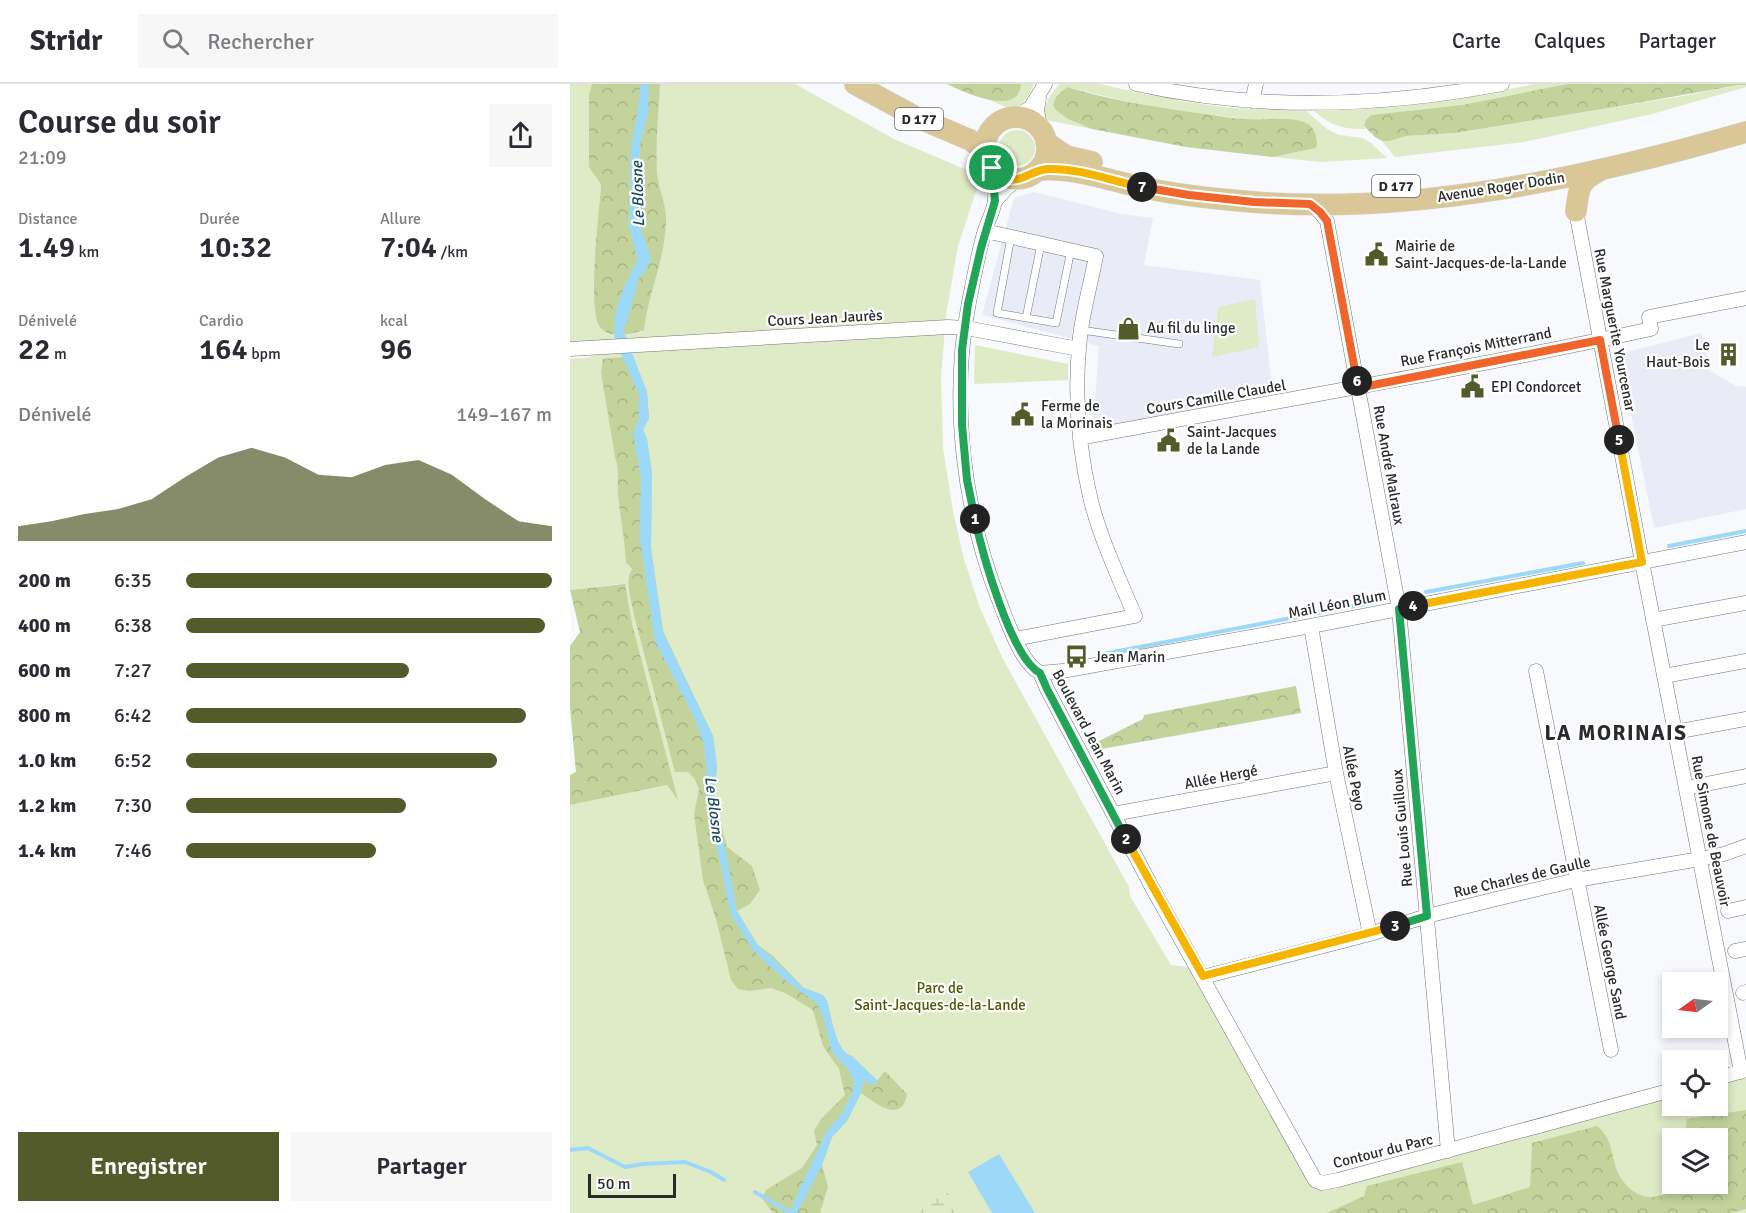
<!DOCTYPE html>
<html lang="fr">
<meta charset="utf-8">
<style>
body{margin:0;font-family:Signika,sans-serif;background:#f7f7f7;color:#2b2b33;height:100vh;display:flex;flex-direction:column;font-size:22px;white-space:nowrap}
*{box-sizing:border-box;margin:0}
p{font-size:20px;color:#7c7c81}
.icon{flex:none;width:33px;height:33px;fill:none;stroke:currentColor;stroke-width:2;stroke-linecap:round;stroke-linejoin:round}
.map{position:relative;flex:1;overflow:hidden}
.drawer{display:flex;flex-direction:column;background:#fff;width:570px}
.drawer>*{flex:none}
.needle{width:39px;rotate:256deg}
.fabs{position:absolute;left:1092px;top:888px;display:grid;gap:12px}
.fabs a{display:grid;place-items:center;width:66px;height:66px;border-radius:0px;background:#fff;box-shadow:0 3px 9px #0003;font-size:30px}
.scale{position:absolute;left:18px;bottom:15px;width:88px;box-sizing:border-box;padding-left:6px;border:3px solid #292a2b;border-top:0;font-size:16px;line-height:21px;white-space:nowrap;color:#292a2b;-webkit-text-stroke:4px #fff;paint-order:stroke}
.pin{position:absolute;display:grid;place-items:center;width:51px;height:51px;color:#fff;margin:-26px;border:3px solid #fff;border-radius:50%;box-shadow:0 2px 6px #0007}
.km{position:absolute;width:30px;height:30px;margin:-15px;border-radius:50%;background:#222;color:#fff;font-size:16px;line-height:30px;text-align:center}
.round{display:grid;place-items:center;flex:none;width:63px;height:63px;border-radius:0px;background:#f7f7f7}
.overview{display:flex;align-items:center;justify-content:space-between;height:102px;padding:0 18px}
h1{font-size:33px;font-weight:600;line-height:45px}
.metrics{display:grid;grid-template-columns:repeat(3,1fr);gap:9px;height:102px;padding:6px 18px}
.metrics div{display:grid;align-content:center}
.metrics b{font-size:30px;font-weight:600}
.metrics small{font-size:16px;font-weight:400}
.metrics p{font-size:16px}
.chart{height:168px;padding:12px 18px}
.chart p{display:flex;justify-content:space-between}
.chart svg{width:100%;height:108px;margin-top:6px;fill:#535b2a;opacity:.7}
.button{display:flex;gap:12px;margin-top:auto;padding:12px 18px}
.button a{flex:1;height:69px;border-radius:0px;background:#535b2a;color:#fff;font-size:24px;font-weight:600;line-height:69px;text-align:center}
.button a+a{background:#f7f7f7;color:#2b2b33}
ul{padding:0 18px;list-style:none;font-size:20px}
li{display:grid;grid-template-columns:96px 72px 1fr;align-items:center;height:45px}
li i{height:15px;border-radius:8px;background:#535b2a}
header{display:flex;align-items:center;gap:36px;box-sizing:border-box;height:84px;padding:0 30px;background:#fff;border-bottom:2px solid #e1e1e2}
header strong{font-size:28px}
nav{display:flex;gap:33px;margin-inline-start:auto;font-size:21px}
.search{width:420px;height:54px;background:#f7f7f7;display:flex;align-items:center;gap:15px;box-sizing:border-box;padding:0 21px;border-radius:0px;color:#7c7c81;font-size:22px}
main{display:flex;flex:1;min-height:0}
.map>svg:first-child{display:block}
</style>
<header>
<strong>Stridr</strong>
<div class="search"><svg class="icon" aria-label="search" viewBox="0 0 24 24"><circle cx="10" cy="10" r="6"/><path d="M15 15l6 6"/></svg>Rechercher</div>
<nav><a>Carte</a><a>Calques</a><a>Partager</a></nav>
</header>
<main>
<section class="drawer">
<div class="overview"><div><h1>Course du soir</h1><p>21:09</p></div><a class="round"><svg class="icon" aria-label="share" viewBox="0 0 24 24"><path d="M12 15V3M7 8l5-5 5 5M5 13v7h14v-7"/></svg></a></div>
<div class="metrics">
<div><p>Distance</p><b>1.49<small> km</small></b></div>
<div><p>Durée</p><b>10:32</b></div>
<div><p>Allure</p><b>7:04<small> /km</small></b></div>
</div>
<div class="metrics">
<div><p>Dénivelé</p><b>22<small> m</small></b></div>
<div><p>Cardio</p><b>164<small> bpm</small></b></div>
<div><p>kcal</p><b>96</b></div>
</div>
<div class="chart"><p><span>Dénivelé</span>149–167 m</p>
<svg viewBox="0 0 160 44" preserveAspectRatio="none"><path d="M0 44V38L10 36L20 33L30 31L40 27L50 18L60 10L70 6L80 10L90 17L100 18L110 13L120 11L130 17L140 27L150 36L160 38V44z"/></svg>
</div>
<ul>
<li><b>200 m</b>6:35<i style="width:100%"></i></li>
<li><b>400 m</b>6:38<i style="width:98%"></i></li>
<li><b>600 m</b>7:27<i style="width:61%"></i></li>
<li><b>800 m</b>6:42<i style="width:93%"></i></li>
<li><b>1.0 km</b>6:52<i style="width:85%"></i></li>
<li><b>1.2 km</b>7:30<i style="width:60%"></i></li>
<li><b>1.4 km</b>7:46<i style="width:52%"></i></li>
</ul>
<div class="button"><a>Enregistrer</a><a>Partager</a></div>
</section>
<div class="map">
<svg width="1176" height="1129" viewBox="0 0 1176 1129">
<defs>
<pattern id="forest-crowns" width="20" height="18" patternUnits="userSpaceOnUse" patternTransform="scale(1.5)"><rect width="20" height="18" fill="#c3d39c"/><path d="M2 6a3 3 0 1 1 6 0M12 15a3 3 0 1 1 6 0" fill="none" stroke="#a8b587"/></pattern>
<pattern id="wetland-marsh" width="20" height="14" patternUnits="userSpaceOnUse" patternTransform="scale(1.5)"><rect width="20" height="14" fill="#dfeac7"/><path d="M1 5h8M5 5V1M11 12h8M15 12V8" fill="none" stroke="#bfc9ab"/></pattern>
</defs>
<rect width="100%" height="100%" fill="#f7f9fc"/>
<path fill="#e9ecf7" d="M464,108l87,22 32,4 -9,47 116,15 13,114 -180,35 6,-83 -117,-31 32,-117z
M1131,249l5,13 4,25 26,15 10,1v122l-92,19 -35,-174z"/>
<path fill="#dfeac7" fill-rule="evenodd" d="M0,0h225l99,55 87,37 -23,70 -12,69 -5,63 2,70 10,63 11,48 16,49 23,51 126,228 1,9 41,69 27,3 117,212 357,-90v16h46v-28l28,-8v143h-1176v-408l97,-20 -47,-201 -50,6v-231l21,-2 -1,-9 -20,1zM1102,1054h46v46h-46z
M451,0h13c-6,12 -9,21 -22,26l-27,-12c15,4 34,6 36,-14z
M490,0h40l48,11 7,-2 21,6 3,2 53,7 74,3 21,18 12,6 23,3 9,5 16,15 -66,4 -48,-5 42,-9 2,-11 -17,-16 -23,-2h-31l-97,-12 -82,-20 1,32 24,10 -46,-9c-4,-14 4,-26 14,-36z
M965,0h32l-105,21 -91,10 -7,11 1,3c-21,1 -35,-4 -51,-18l58,-2 36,-7 67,-6z
M1169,1h7v2l-94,27 -128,28 -129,15 -13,-16 24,-5 49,-3 223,-36z
M429 64a18 18 0 1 1 36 0a18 18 0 1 1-36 0Z
M685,215l4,48 -47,10 6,-50z
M405,261l93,19v16l-94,4z"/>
<path fill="url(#forest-crowns)" d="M22,0h68c-1,29 -5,58 -3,88 1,17 10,33 9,50 -1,38 -18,71 -22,108 -14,4 -33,10 -44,-3 -13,-17 -1,-114 1,-138v-5l-12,-17v-72z
M377,0h74c-2,34 -58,8 -74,0z
M997,0h179v1h-7l-130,23 -154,25 -49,3 -17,5h-7l-7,-4 -11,-11 2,-6 5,-5 91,-10z
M497,3c43,13 86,20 131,26 17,2 34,6 50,6 16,1 46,-3 60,5 7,5 11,16 8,24l-43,9 -87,-10 -94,-18 -24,-10 -12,-9 -3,-5 3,-8z
M62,272l15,36 2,26 -6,12 4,9 5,34 -1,75 12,83 50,105 4,31 -3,28 13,52 25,19 8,24 -10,14 -13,7 20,33 16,12 31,32 19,7 4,6c4,14 9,52 25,55l25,25 8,-10 22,23c-5,31 -32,9 -46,-1l-14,28 -15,16 -10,28 6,22 -8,26h-47l-11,-15 4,-8 36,-22 15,-23 -3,-14 7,-12 24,-24 -6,-26 -16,-23 -10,-36 -28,-17 -14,-5 -22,3 -11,-2 -7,-9 -15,-61 -13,-39 -9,-66 5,-25 -5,-11 -6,-6h-13l-41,-157c-2,-13 -10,-34 -2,-46l-6,-7c-1,-22 -6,-45 -8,-67 -1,-14 2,-25 -3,-38l-14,-85 2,-13z
M55,500l7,40 46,176 -11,-15 -97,20v-30l6,-3 -6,-65v-61l10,-14 -10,-42z
M726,602l5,27 -205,37 -1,-7 48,-24 1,-4z
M1176,1026v99l-15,4h-404l37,-17 3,-10 95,-24 11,43 57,-18 2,-44 65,-17c16,12 14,31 21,47 6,13 19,24 33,24 9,0 20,-6 28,-8l3,-5h36v-46h-34l3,-19z"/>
<path fill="url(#wetland-marsh)" d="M373,1101l17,28h-58z"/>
<path fill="#9cd9f8" d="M71,0h8l-1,29 -8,32 1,79 1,9 9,24 -3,10 -9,11 -13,47 -3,4 24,63 2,26 -6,12 4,9 5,34 -1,75 12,84 50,104 4,31 -3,24 23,120 20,33 47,44 19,7 4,6c4,14 9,52 25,55l26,25 -2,4 -13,-4 -2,12 -14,28 -15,16 -10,28 -25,48h-7l2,-7 34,-74 15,-17 11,-21 2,-13 -5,-10 -17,-19 -8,-33 -7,-16 -31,-22 -32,-30 -23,-36 -25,-122 1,-18 -3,-30 -8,-24 -41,-80 -15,-102 1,-62 -8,-44 6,-15v-24l-24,-54c-4,-28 9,-56 23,-80l-9,-33 2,-80 7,-38z
M429,1070l36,59h-43l-24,-41z"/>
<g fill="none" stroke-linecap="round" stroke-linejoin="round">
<path stroke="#9cd9f8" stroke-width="4" d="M1099,462l77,-15
M856,508l157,-29
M533,570l272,-52
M0,1066l18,-2 37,19 18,-3 42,-2 26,10 13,8
M185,1108l36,21"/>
<defs>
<path id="lane" d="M441,153l-14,76 59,10 15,-73
M456,234l15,-74
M511,246l98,14"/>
<path id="street" d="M566,0c120,27 245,23 366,0
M469,14l-2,12 3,18
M682,17l4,-17
M447,33l14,-10 14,-23
M422,84c2,10 4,22 3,32 -1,10 -7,21 -10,30 -7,23 -11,48 -16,72 -19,98 -6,208 31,301 8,20 21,60 40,70l7,16 107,202 161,289 7,3 16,-3 334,-90
M425,117l12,-13 11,-9
M739,120l11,8 7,9 72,388 49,542
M1006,127l66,351 99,510
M415,147l111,25c-5,27 -13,54 -16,81 -6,54 -2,110 11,164 10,39 28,77 44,115l-120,23
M0,265l378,-22 18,1 113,21
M510,354c190,-36 382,-68 571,-109l-2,-12 97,-19
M1083,536l93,-17
M741,542l25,147 34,161
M966,587l75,379
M470,589l22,-2 249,-45 435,-84
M1094,592l82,-15
M1105,648l71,-13
M1116,704l60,-12
M543,730l223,-41
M1158,827l18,-4
M1165,867l11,-2
M633,893l167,-43 57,-18 65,-16 84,-20 124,-21 24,-5 22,-8
M1173,909l3,-1
M1148,994l28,-8"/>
<path id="primary" d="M285,0l59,32 56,24 15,11
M415 64a31 31 0 1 1 62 0a31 31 0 1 1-62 0Z
M476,58l20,14 26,6
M468,86c33,-3 66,9 98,16 39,9 78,13 117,16 165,13 336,-25 493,-70
M1006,127c3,-23 2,-29 23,-40"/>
</defs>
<use href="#lane" stroke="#737477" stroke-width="8"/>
<use href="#street" stroke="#737477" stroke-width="15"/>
<use href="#primary" stroke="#d4d4d5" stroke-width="22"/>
<use href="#lane" stroke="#fff" stroke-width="7"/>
<use href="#street" stroke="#fff" stroke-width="14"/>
<use href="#primary" stroke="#dac798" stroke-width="21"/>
</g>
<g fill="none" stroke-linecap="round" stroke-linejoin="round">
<defs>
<path id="split-1" d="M405,435l-8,-39 -5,-55v-75l6,-46 13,-56 14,-47 -3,-33"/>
<path id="split-2" d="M405,435c7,33 36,139 65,154l7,16 79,150"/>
<path id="split-3" d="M556,755l77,137 192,-50"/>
<path id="split-4" d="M825,842l32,-10 -28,-307 14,-3"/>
<path id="split-5" d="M843,522l229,-44 -23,-122"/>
<path id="split-6" d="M787,297l1,7 242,-48 19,100"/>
<path id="split-7" d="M572,103l47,8 65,7 56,2 10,8 7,9 30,160"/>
<path id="split-8" d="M422,84c24,25 34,2 56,1 32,-1 63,12 94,18"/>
</defs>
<use href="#split-1" stroke="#fff" stroke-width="12"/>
<use href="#split-2" stroke="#fff" stroke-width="12"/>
<use href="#split-3" stroke="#fff" stroke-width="12"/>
<use href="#split-4" stroke="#fff" stroke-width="12"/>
<use href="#split-5" stroke="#fff" stroke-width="12"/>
<use href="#split-6" stroke="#fff" stroke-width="12"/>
<use href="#split-7" stroke="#fff" stroke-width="12"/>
<use href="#split-8" stroke="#fff" stroke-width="12"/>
<use href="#split-1" stroke="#22a559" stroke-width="8"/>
<use href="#split-2" stroke="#22a559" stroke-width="8"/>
<use href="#split-3" stroke="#f5b400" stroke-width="8"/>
<use href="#split-4" stroke="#22a559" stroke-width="8"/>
<use href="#split-5" stroke="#f5b400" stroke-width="8"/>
<use href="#split-6" stroke="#f0652b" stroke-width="8"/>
<use href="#split-7" stroke="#f0652b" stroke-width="8"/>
<use href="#split-8" stroke="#f5b400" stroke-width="8"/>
</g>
<defs>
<symbol id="civic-bare" viewBox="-9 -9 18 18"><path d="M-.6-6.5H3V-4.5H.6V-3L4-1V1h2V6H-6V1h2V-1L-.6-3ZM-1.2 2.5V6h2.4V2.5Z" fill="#535b2a" stroke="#fff" stroke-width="2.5" paint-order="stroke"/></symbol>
<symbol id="shop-bare" viewBox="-9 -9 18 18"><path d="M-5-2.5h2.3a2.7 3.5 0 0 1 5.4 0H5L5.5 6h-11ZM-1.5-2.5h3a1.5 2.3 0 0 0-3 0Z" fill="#535b2a" stroke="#fff" stroke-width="2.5" paint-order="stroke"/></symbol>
<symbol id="building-bare" viewBox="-9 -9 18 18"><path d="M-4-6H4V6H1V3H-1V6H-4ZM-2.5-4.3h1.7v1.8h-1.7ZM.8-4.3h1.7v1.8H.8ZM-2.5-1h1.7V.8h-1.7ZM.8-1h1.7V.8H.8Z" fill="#535b2a" stroke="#fff" stroke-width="2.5" paint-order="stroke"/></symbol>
<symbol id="bus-bare" viewBox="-9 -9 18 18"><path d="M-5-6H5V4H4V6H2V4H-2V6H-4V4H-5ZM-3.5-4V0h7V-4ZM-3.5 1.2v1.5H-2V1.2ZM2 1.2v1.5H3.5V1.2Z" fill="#535b2a" stroke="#fff" stroke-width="2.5" paint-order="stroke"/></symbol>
</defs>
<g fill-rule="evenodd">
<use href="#civic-bare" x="790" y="154" width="33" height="33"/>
<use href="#shop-bare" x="542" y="228" width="33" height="33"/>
<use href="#building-bare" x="1142" y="254" width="33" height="33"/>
<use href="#civic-bare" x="886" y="286" width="33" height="33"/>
<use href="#civic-bare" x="436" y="314" width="33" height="33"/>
<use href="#civic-bare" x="582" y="340" width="33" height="33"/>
<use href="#bus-bare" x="490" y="556" width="33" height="33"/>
</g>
<g text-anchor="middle" stroke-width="4.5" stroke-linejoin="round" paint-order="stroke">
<g fill="#fff" stroke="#696a6b" stroke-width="1.5">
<rect x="325" y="24" width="48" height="22" rx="4.5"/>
<rect x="802" y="91" width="48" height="22" rx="4.5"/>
</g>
<g font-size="14" font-weight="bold" fill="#292a2b">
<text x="349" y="40">D 177</text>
<text x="826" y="107">D 177</text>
</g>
<g font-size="15" fill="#292a2b" stroke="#fff">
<text transform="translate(931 103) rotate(-9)" y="5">Avenue Roger Dodin</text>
<text transform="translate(255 234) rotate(-3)" y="5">Cours Jean Jaurès</text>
<text transform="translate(1045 246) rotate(79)" y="5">Rue Marguerite Yourcenar</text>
<text transform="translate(906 263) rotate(-11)" y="5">Rue François Mitterrand</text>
<text transform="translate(646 313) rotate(-10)" y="5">Cours Camille Claudel</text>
<text transform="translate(819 381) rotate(80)" y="5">Rue André Malraux</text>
<text transform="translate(767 520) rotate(-11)" y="5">Mail Léon Blum</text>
<text transform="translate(519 648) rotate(62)" y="5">Boulevard Jean Marin</text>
<text transform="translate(651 693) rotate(-11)" y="5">Allée Hergé</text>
<text transform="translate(784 694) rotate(79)" y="5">Allée Peyo</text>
<text transform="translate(832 744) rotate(-95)" y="5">Rue Louis Guilloux</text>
<text transform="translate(1141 747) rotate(79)" y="5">Rue Simone de Beauvoir</text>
<text transform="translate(952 793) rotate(-13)" y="5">Rue Charles de Gaulle</text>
<text transform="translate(1040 878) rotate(79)" y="5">Allée George Sand</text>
<text transform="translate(813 1067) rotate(-14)" y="5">Contour du Parc</text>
</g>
<g font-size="15" fill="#292a2b" stroke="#fff" text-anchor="start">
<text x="825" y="167">Mairie de<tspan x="825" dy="17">Saint-Jacques-de-la-Lande</tspan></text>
<text x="577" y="249">Au fil du linge</text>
<text x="1140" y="266" text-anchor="end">Le<tspan x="1140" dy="17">Haut-Bois</tspan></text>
<text x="921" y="308">EPI Condorcet</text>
<text x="471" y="327">Ferme de<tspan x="471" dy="17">la Morinais</tspan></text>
<text x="617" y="353">Saint-Jacques<tspan x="617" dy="17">de la Lande</tspan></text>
<text x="524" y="578">Jean Marin</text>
</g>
<g font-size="15" fill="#495a00" stroke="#fff">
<text x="370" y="909">Parc de<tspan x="370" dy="17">Saint-Jacques-de-la-Lande</tspan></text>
</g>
<g font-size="16" font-style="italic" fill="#194a60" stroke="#fff">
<text transform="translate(67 110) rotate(-92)" y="6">Le Blosne</text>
<text transform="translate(145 725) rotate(83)" y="6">Le Blosne</text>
</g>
<g font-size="21" font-weight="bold" letter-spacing="1.5" fill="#292a2b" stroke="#fff">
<text x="1046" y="656">LA MORINAIS</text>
</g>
</g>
</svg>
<div class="fabs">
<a><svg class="needle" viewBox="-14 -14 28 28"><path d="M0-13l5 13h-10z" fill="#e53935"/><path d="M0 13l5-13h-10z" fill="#7c7c81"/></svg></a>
<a><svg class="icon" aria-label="locate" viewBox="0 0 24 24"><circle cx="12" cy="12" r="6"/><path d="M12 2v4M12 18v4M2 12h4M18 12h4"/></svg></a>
<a><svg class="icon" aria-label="layers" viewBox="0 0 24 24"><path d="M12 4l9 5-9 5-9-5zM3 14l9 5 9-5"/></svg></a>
</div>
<div class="scale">50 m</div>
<div class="pin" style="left:422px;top:84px;background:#1e9e55"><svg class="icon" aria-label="arrive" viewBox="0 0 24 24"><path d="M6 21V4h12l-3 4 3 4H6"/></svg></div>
<b class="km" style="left:405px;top:435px">1</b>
<b class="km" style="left:556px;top:755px">2</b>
<b class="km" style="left:825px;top:842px">3</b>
<b class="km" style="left:843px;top:522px">4</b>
<b class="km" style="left:1049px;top:356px">5</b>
<b class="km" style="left:787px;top:297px">6</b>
<b class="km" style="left:572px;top:103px">7</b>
</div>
</main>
